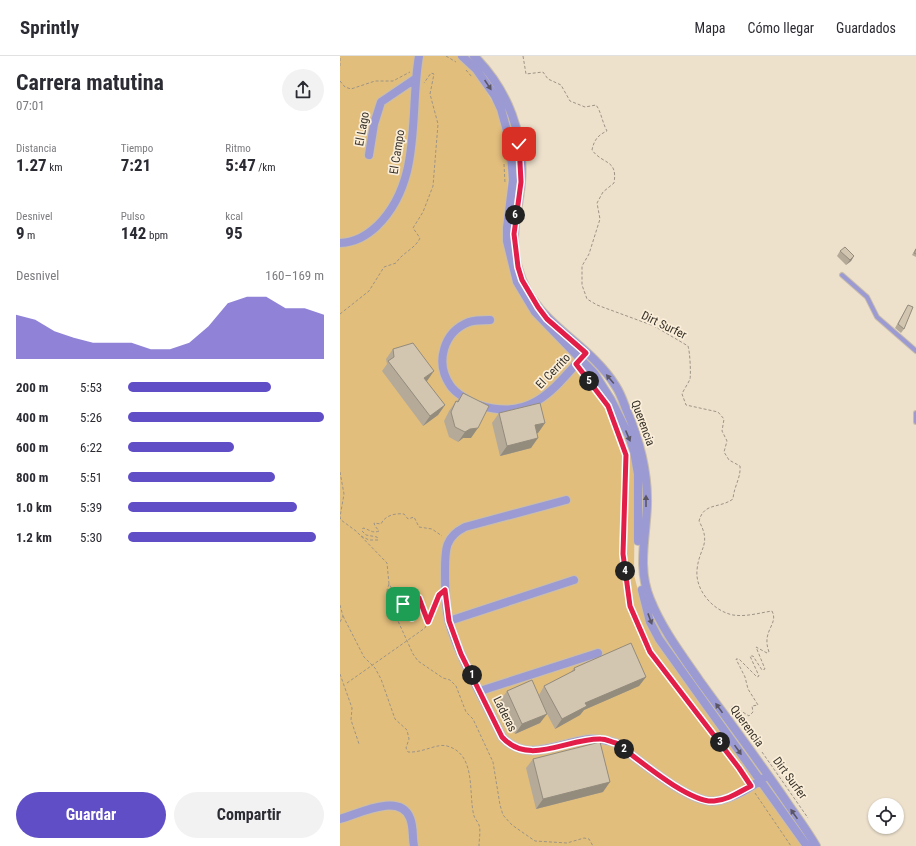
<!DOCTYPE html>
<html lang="es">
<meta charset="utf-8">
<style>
body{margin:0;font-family:"Roboto Condensed",sans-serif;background:#f2f2f3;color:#2b2b33;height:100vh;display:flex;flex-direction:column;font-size:15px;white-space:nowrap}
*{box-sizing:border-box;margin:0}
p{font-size:13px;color:#7c7c81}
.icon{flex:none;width:22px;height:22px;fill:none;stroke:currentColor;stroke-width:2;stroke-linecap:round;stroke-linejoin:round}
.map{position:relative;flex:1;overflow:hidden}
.sheet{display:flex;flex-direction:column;background:#fff;width:340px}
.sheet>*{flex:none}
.controls{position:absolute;left:528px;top:742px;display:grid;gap:8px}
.controls a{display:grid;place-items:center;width:36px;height:36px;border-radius:50%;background:#fff;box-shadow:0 1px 3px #0004;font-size:20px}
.pin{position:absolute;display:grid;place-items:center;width:34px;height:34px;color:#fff;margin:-17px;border-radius:8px;box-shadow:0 2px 6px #0006}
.km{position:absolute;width:20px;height:20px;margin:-10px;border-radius:50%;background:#222;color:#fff;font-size:11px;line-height:20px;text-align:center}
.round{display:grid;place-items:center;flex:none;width:42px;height:42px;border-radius:21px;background:#f2f2f3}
.overview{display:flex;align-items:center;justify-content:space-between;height:68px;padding:0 16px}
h1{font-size:22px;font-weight:700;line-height:30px}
.figures{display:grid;grid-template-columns:repeat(3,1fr);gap:6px;height:68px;padding:4px 16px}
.figures div{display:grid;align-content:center}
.figures b{font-size:17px;font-weight:700}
.figures small{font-size:11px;font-weight:400}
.figures p{font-size:11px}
.chart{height:112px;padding:8px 16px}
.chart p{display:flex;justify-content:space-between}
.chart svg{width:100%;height:72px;margin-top:4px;fill:#604ec7;opacity:.7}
.button{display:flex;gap:8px;margin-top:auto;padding:8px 16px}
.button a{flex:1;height:46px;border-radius:24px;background:#604ec7;color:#fff;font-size:16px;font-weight:700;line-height:46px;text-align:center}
.button a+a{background:#f2f2f3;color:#2b2b33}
ul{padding:0 16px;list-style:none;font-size:13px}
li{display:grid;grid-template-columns:64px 48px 1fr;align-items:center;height:30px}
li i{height:10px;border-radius:5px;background:#604ec7}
header{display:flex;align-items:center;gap:24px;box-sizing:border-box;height:56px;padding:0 20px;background:#fff;border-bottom:1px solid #e1e1e2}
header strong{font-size:19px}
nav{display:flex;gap:22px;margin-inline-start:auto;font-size:14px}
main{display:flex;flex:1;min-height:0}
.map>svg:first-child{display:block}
</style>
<header>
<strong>Sprintly</strong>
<nav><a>Mapa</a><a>Cómo llegar</a><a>Guardados</a></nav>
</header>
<main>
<section class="sheet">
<div class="overview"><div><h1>Carrera matutina</h1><p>07:01</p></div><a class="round"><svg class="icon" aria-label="share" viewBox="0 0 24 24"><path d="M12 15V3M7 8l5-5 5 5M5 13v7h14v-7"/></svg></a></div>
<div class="figures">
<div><p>Distancia</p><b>1.27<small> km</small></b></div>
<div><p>Tiempo</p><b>7:21</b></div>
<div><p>Ritmo</p><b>5:47<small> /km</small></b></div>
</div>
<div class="figures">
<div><p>Desnivel</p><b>9<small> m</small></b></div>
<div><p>Pulso</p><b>142<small> bpm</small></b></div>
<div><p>kcal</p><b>95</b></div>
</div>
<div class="chart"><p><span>Desnivel</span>160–169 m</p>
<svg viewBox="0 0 160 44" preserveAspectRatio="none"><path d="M0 44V17L10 20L20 27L30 31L40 34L50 34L60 34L70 38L80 38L90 34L100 24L110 10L120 6L130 6L140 13L150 13L160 17V44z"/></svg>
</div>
<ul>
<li><b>200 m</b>5:53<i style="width:73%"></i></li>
<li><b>400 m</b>5:26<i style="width:100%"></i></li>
<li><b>600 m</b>6:22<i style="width:54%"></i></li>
<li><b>800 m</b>5:51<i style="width:75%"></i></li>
<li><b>1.0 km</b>5:39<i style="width:86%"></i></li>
<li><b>1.2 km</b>5:30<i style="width:96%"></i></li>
</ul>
<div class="button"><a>Guardar</a><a>Compartir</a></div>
</section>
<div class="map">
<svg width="576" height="790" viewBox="0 0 576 790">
<rect width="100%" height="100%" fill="#ede1cc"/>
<path fill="#e2be7d" d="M0,0h118l13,12 25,39 10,32 2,41 -4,46 7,42 78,104 27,45 14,33 5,30 -1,95 12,46 158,225h-464z"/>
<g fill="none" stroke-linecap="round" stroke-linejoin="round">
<defs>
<path id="lane" d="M502,219l25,22 10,20 39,34
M576,357v9"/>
<path id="street" d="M122,0l14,13 19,27 6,13 9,33 3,38 -6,48v13l10,41 18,30 59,61 17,27 18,36 5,15 4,23v67
M134,0c34,34 51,79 47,127 -3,32 -12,52 -3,85 15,56 69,72 97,117 5,7 8,16 11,24 14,32 22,62 21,96 -1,32 -10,63 3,94 12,30 31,55 49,81 29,40 59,80 87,121 10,15 21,29 30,45
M29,99l5,-31 7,-22 34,-23
M0,187c16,-1 26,-7 37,-17 46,-45 32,-113 42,-170
M129,345c-7,-5 -15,-9 -19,-16 -15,-22 -7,-53 19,-63 6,-2 14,-2 21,-2
M139,349c52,17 74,-15 105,-50
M226,444l-101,27c-20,10 -20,22 -20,44 0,16 0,35 4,51 12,40 35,77 53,115 26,28 58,4 90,2 9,0 15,1 24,4 22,16 73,61 99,58 17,-2 35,-13 49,-23
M302,534l8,32 9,17 148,207
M109,565l125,-41
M140,635l118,-38
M0,763c18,-5 60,-27 70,-1 4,10 2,19 4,28"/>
</defs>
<use href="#lane" stroke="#c9beac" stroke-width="6"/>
<use href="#street" stroke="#c9beac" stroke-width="10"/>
<path stroke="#9d9485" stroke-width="1" stroke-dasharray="3 2" stroke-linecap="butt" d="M106,0l10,6
M183,0l3,18 17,-2 5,7 13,6 9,16 15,6 11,-2c5,6 6,17 11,26 -9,4 -13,9 -15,19 11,15 26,9 22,33l-11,9 -6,11 3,16 -11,35 -7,12v19l5,14 10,6 57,21 34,20c2,6 3,28 2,33 -2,5 -6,10 -8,15l4,11 32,7 6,7 -2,12 5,10 -3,11 5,8 11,6c1,12 -6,20 -7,33 -14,10 -29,3 -34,22 13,24 0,26 -2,49 -2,20 16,41 36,45 13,2 26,-2 39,-4 7,14 -11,19 -3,41l-2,1 -11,-6 9,22 -3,1 -9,-14h-3l9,20 -2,1 -18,-18h-3l9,18 3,12 10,16 -6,1 1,6 -4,4 -16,-10 -2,1v3l5,7
M0,2v10
M126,14l6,7
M0,25l5,6 6,2 24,-8h18l17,-9
M164,108l1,19
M0,258l29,-23 15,-24 12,-4c7,-11 19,-14 24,-25l-7,-10 10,-16 10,-26 5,-62 -8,-30 4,-20 -3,-1 -7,10
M243,317l10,14
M275,370l11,29 -3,99 7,52 20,46 97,128
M0,416l4,22 -4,23 1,3 15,11 31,32 2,21 21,33 4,-1 -3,-17 3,-2 5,2 9,23
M21,480l8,4h9l-1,-3 -11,-2 -4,-4 1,-3c6,1 9,6 16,3l-4,-5 -1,-3 7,1c4,-9 15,-11 23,-10l4,5 6,-2 5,10 13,2 10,7
M49,528l-2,6 1,9 25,55 5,7 25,17 7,2 6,6 10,26 7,7 20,43 7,43 3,10 9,10 23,16 32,2 17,-5 5,1 4,7
M0,549l3,11 -3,6
M3,560l21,41 11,11 6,11 14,40 12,11 2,9 -3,9 2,4c15,1 29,-9 39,-6 30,8 21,48 27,70 1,3 4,6 5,9 2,6 0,14 0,21
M85,572l13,-30
M0,618l12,34 -1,12 8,24
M422,696l46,66
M415,737l36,53"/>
<use href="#lane" stroke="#9b9ad3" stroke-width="4"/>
<use href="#street" stroke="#9b9ad3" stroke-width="8"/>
<path stroke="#9d9485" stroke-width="1" stroke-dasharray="3 2" stroke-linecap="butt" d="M7,627l78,-55"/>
</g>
<path fill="#b5aa98" d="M576,192v9l-4,-2z
M500,195l14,5 -3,5 -5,4 -9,-9z
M568,249l-4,24 -3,4 -6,-5z
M53,293l33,32 19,24 -7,10 -15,11 -41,-55 5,-7 -1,-5z
M123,337l8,45h-8l-5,4 -9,-5 -5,-16 5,-10 7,-10h1z
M159,357l46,10 -7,10h-1l-6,15 -31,8 -8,-33z
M234,612l72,9 -7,9 -55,24 -4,5 -25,14 -9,-17 -6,11 -25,11 -15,-33 7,-10 32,4 5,-9 27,-14z
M193,703l70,33 -67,17 -10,-41z"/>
<path fill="#938b7c" d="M514,200l-3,5 -5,4 4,-5z
M94,315l-7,10 -10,7 7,-10z
M105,349l-7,10 -15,11 7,-10z
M205,367l-7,10 -10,2 7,-10z
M138,372l-7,10h-8l-5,4 7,-10 5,-3z
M198,382l-7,10 -31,8 7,-10z
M306,621l-7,9 -55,24 -4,5 -25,14 7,-10 23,-16z
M207,658l-7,9 -25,11 7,-10z
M270,726l-7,10 -67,17 7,-10z"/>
<path fill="#d2c6b1" stroke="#938b7c" d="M505,191l9,9 -4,4 -10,-9z
M576,193v5l-2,-1z
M568,249l5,2 -9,22 -6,-5z
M73,287l21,28 -10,7 21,27 -15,11 -42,-55 6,-4 -1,-8z
M123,337l26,13 -11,22 -8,1 -5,3 -10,-5 -4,-15 5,-11 2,1z
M200,347l5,20 -10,2 3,13 -31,8 -8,-33z
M291,587l15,34 -61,26 2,3 -25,13 -18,-33 31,-16 -1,-2z
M192,624l15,34 -25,10 -15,-33z
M260,686l10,40 -67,17 -10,-40z"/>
<defs><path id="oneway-solid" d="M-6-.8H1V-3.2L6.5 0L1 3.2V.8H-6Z"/></defs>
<g fill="#5a5665">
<use href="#oneway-solid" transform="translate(148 29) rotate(56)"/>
<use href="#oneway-solid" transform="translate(270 323) rotate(-130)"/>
<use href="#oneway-solid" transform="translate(288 380) rotate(67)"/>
<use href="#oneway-solid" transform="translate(306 445) rotate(-90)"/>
<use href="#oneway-solid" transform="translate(310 563) rotate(70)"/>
<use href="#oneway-solid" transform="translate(379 652) rotate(-126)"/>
<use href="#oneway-solid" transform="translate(398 694) rotate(55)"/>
<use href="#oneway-solid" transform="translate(454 758) rotate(-125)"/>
</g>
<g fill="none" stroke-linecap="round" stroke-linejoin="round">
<defs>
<path id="route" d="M63,548l7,13 2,1 2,-2 -3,-17 3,-2 5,1 9,24 11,-27 6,-5 4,31 12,33 41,83c27,30 65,1 99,2 5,0 10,3 15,4 22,16 73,60 98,58 14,-1 25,-9 37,-15l-12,-18 -89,-116 -20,-46 -7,-52 3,-99 -18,-49 -32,-42 10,-11 -39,-34 -9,-12 -16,-27 -4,-13 -4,-33 7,-52 -2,-38"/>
</defs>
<use href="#route" stroke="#fff" stroke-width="8"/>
<use href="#route" stroke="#e11d48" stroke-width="5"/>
</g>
<g text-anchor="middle" stroke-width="3.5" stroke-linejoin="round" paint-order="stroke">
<g font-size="12" fill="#37322a" stroke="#fbeed9">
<text transform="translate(22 73) rotate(-80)" y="4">El Lago</text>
<text transform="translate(57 96) rotate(-81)" y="4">El Campo</text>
<text transform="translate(324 269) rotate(26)" y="4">Dirt Surfer</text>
<text transform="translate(213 315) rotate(-46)" y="4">El Cerrito</text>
<text transform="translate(303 367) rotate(70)" y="4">Querencia</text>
<text transform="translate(165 658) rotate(63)" y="4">Laderas</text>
<text transform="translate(407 670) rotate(54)" y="4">Querencia</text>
<text transform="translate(450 722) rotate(54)" y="4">Dirt Surfer</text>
</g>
</g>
</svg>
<div class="controls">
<a><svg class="icon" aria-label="locate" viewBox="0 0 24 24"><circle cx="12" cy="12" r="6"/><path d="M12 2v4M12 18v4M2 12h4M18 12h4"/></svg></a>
</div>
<div class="pin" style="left:63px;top:548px;background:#1e9e55"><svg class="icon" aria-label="arrive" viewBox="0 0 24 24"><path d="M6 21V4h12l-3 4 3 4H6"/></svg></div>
<div class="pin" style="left:179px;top:88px;background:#d93025"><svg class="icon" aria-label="check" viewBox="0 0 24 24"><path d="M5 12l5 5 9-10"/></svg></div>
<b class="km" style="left:132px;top:619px">1</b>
<b class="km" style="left:284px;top:693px">2</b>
<b class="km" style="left:380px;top:686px">3</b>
<b class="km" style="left:285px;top:515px">4</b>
<b class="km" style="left:249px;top:325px">5</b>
<b class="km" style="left:175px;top:159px">6</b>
</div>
</main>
